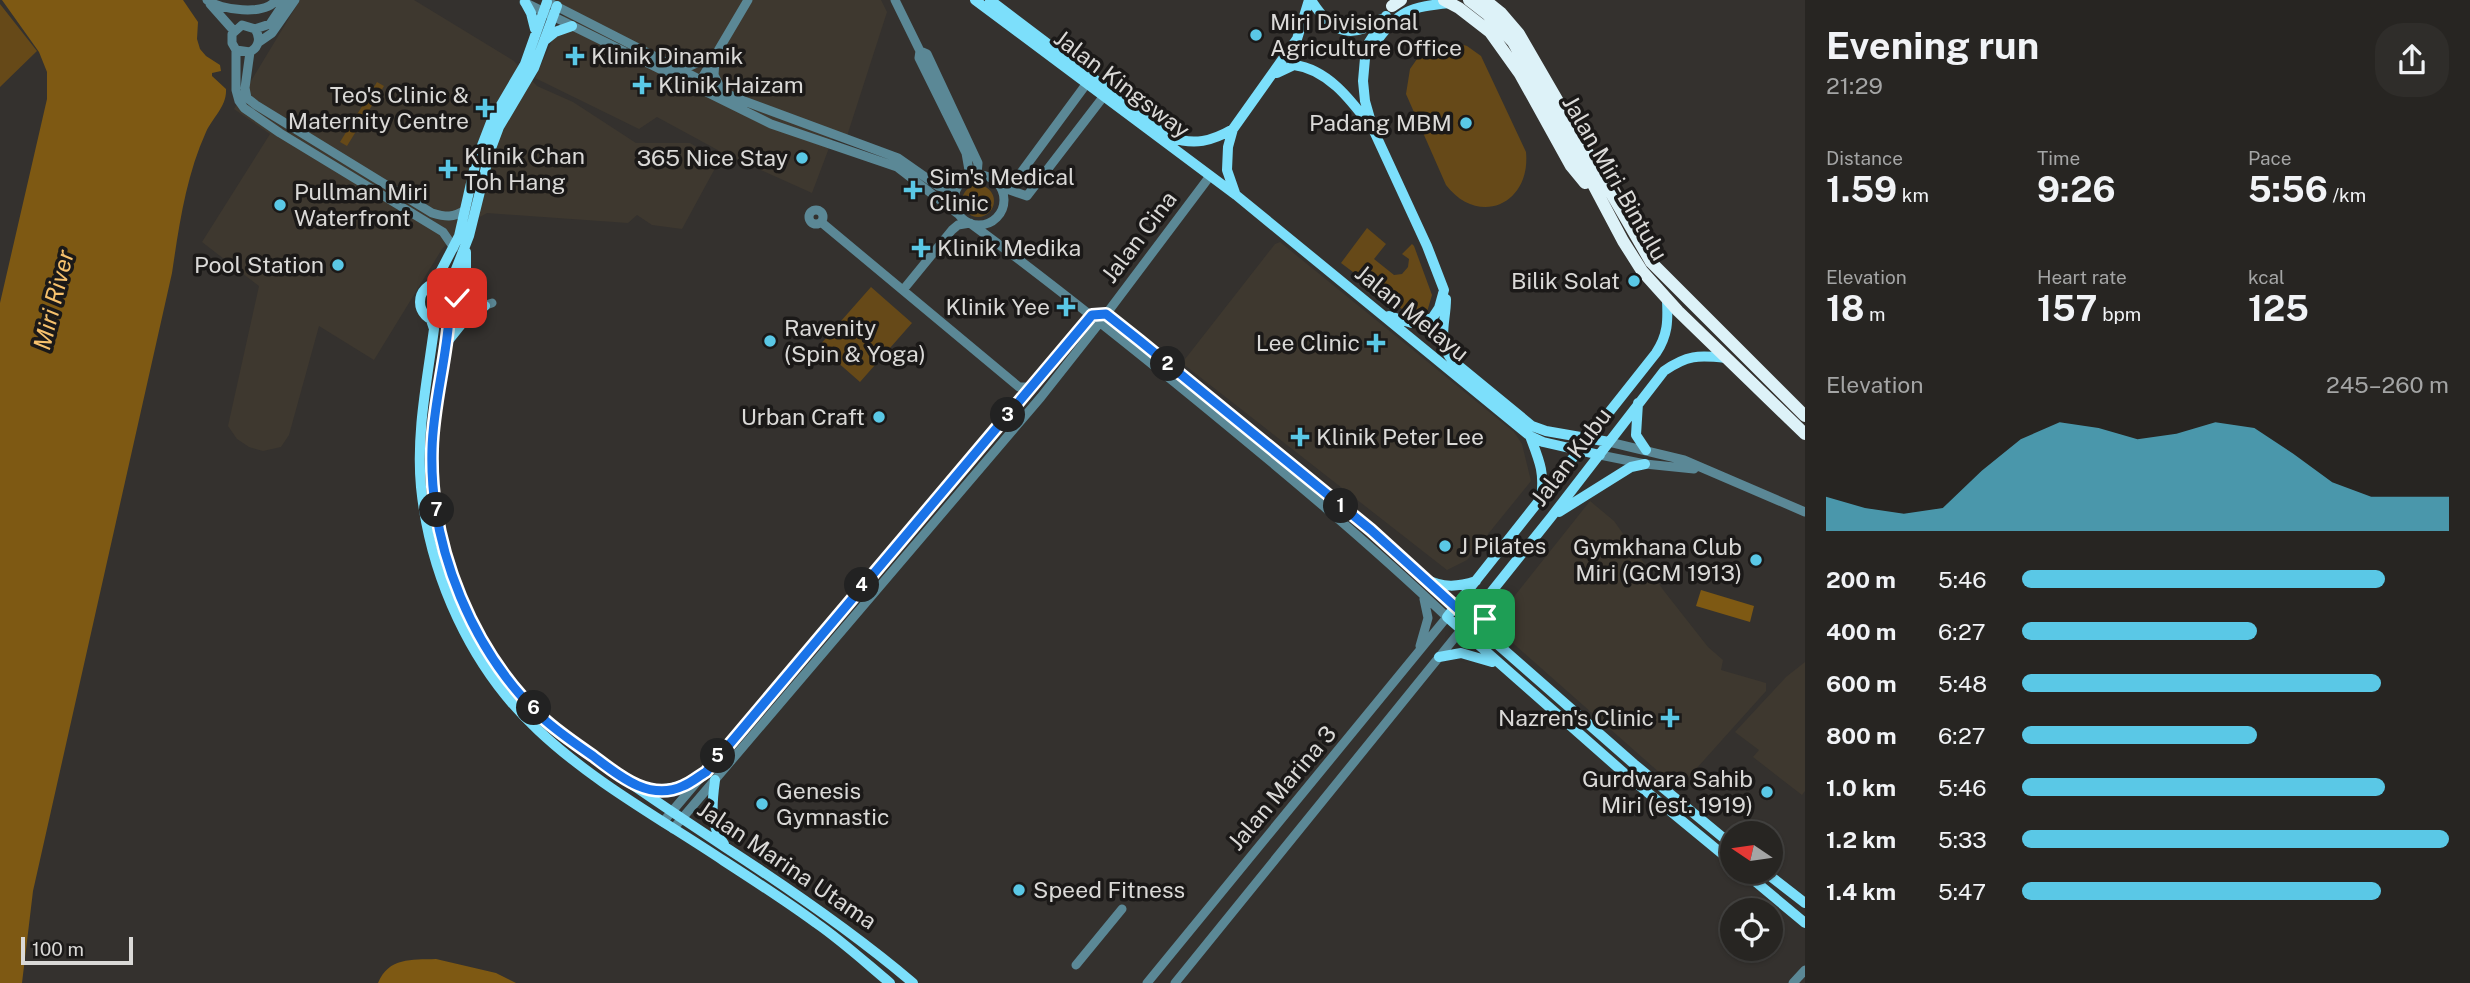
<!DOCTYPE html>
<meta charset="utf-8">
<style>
body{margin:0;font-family:"Public Sans",sans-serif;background:#2f2d2a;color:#f1f3f6;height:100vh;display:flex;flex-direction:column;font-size:26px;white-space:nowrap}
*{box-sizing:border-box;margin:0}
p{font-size:23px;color:#a4a5a5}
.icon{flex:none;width:38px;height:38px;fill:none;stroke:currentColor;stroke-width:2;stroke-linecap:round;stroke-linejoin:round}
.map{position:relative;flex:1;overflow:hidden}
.details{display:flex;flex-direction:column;background:#272522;width:665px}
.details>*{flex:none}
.needle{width:46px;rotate:283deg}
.buttons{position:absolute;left:1720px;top:821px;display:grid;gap:14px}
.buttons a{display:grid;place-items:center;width:63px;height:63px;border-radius:50%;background:#272522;box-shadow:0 2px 5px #0004,0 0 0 2px #434240;font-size:35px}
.scale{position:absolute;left:21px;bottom:18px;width:112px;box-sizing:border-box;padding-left:7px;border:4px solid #dad9d7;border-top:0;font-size:19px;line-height:24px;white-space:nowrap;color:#dad9d7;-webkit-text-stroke:5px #1b1918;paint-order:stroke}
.pin{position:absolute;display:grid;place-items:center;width:60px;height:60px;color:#fff;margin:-30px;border-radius:14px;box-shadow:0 4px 10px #0006}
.km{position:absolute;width:35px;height:35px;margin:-18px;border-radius:50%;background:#222;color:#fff;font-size:19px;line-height:35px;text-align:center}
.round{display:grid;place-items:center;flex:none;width:74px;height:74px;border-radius:28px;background:#2f2d2a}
.headline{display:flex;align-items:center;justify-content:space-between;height:119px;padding:0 21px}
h1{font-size:38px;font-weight:700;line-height:52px}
.metrics{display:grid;grid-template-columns:repeat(3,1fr);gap:10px;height:119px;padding:7px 21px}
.metrics div{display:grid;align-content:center}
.metrics b{font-size:35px;font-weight:700}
.metrics small{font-size:19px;font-weight:400}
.metrics p{font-size:19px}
.chart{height:196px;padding:14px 21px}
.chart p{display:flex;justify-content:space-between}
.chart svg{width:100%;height:126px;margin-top:7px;fill:#5ac8e6;opacity:.7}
ul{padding:0 21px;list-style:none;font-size:23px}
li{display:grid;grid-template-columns:112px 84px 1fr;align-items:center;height:52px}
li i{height:18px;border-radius:9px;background:#5ac8e6}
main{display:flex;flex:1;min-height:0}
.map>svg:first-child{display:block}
</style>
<main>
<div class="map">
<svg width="1805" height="983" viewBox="0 0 1805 983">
<rect width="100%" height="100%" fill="#34312e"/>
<path fill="#3e382f" d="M300,0h114l100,61 23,25 36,16 63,41h54l29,18 -37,68 -30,-4 -15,-10 -9,8 -141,-10 -23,13 -22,23 -68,111 -55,-34 -30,109 -8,12 -18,4 -14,-4 -12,-8 -9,-13 31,-140 -57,-44 68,-108 -36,-25z
M552,0h329l6,12 -40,124 -12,-4 -23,61 -87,-39 -68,-37 -18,12 -104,-51 32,-70z
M1280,242l234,190 8,12 9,37 -64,79 -20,10 -265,-207 93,-119z
M1590,501l24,20 50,70 44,56 15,13 -2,10 45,13v8l-88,98 -172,-152 -9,-19z
M1805,662v129l-3,4 -49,-38 6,-7 -24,-18 51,-55z"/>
<path fill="#664918" d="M0,4l37,47 -37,36z
M1454,42l13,4 14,10 45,96c5,53 -48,75 -80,33l-40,-91 4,-25 7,-10 10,-10 8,-4z
M377,82l7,4 -37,60 -7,-4z
M962 201a16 16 0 1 1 32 0a16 16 0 1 1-32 0Z
M1367,228l19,16 -12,15 20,16 8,-1 6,-7 1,-8 -7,-5 10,-10 2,2 18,49 -5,17 -12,3 -9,-3 -65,-49z
M871,287l41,36 -52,59 -41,-36z"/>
<path fill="#7e5913" d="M2,0h181l15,22 -1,17 3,10 6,7 14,9 1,6 -9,2v3l14,13c1,17 -13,28 -20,43 -20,44 -27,94 -34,141l-139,618 -11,92h-22v-680l47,-204v-27l-8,-20z
M1701,590l53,16 -4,16 -54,-16z
M436,959l60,14 20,10h-138c11,-26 33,-23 58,-24z"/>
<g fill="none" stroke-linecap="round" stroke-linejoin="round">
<path stroke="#5b8896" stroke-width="9" d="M207,0c13,10 58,16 69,0
M286,0l-16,24 -15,5 -13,-4 -10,9v9l4,7v40l3,11 5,7 36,25 163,99 11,16
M895,0l25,51 -1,7 47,95 4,23
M524,2l247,122 126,43 61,47
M210,4l24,27
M552,4l184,94 162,60 40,28 18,4
M259,42l13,-9 23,-33
M236,50l14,2c9,-5 11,-14 5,-23
M920,51l7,3 51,109 -1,12
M250,52l-5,36 2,10 9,7 176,108c14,4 21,5 33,-3
M715,60l-1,15 7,14
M677,66l11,1 25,-11
M699,83l49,-83
M954 200a25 25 0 1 1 50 0a25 25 0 1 1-50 0Z
M999,184l12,-3 9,-7 70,-95
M1001,187l26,9 80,-104
M809 217a7 7 0 1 1 14 0a7 7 0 1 1-14 0Z
M821,222l198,165h12
M903,290l49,-60 6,-5 12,-2c79,58 155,119 231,181 84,69 167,138 246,213l-300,366
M457,298l23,2
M455,311c11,-3 28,-4 37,-8
M1101,315l5,-1c119,94 238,190 349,293
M1609,442l75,18 121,52
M1600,455l45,9 49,5
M1420,646l8,-28 -4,-19
M663,822l429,-507
M673,829l368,-432 60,-76 109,-145
M1076,965l46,-56
M1175,983l286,-353
M1793,983l12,-13"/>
<path stroke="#7cdffb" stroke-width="10" d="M975,0l261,195 294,241 13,6 57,13
M990,0l181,137c23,9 41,4 62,-8
M1311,0c19,30 38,42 70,19
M525,2l6,11 4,16
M1386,16l-20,31 -3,34 2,20 8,28 54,117 17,44 -5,18 -6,9 -10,5 -11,1 -23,-7
M545,40l10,-8 17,-6
M1374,45c24,-35 36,-38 76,-42
M1277,73l17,-8c33,4 56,34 75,59
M1235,193l-8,-23 1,-23 5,-18 64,-90 12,-39
M466,252v31l11,16
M420 302a19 19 0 1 1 38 0a19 19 0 1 1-38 0Z
M434,284l25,-48 17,-75 15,-39 34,-58 22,-62
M449,287l20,-51 21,-85 9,-24 35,-59 23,-62
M1446,299c0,24 -10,43 7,62l79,65 14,5 63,11
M1667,300c1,21 1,35 -11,53l-209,264 177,156 108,89
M449,318c-3,56 -21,110 -16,167 8,88 48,173 111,234 18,17 39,31 59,45 40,29 81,56 122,83 65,42 129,86 188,136
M431,320l3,9c-7,52 -18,105 -13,158 9,89 50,181 117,243 55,52 123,89 186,131 31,20 62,40 92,62 26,18 50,40 74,60
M448,341l16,-20 21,-15
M1638,403l-2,32 10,15
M1530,436c9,24 15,36 11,62
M1559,512l72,-45 14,-3
M1425,579c18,9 33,8 51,2
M1489,598l-4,21 5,18
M1455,607l179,157 98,81
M1461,630l91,-114 112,-145c23,-16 34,-16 62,-13
M1439,657l22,-4 31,9
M715,780c-3,23 -6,44 9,64
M638,786c30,8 44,1 68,-14
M1744,872l61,51
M1765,872l40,31"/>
<path stroke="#ddf2f8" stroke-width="12" d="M1444,0l15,8 31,24 30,42 51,92 14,17
M1469,0l18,14 26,28 66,116 44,83 19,30 36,40 127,123
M1485,0l16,13 18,21 132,228 154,154
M1392,6l9,-6"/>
</g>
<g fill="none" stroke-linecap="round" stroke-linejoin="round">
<defs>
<path id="route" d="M457,298v9l-8,11c-3,44 -16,87 -17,131 -3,98 41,206 114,272 15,13 31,24 47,35 25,19 56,46 90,30 8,-3 16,-10 23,-14l386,-457 14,-1 34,27 231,189 121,110 -7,-21"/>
</defs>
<use href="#route" stroke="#fff" stroke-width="14"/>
<use href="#route" stroke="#1a73e8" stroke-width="9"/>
</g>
<g fill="#5ac8e6" stroke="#1b1918" stroke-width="2.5">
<circle cx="1256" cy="35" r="7"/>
<path d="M571.5 45.5h7v7h7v7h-7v7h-7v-7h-7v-7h7z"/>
<path d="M638.5 74.5h7v7h7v7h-7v7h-7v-7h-7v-7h7z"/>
<path d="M481.5 97.5h7v7h7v7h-7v7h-7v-7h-7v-7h7z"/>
<circle cx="1466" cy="123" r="7"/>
<circle cx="802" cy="158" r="7"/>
<path d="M444.5 158.5h7v7h7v7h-7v7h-7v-7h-7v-7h7z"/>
<path d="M909.5 179.5h7v7h7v7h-7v7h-7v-7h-7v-7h7z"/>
<circle cx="280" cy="205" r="7"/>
<path d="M917.5 237.5h7v7h7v7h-7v7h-7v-7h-7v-7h7z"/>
<circle cx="338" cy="265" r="7"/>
<circle cx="1634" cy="281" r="7"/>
<path d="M1062.5 296.5h7v7h7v7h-7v7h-7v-7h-7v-7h7z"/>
<circle cx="770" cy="341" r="7"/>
<path d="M1372.5 332.5h7v7h7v7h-7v7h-7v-7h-7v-7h7z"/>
<circle cx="879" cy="417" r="7"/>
<path d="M1296.5 426.5h7v7h7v7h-7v7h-7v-7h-7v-7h7z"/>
<circle cx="1445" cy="546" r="7"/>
<circle cx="1756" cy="560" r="7"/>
<path d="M1666.5 707.5h7v7h7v7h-7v7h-7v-7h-7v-7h7z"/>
<circle cx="1767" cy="792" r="7"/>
<circle cx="762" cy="804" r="7"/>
<circle cx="1019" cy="890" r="7"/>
</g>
<g text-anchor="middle" stroke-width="7" stroke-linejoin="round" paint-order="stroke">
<g font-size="23" fill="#dad9d7" stroke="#1b1918" text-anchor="start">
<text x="1270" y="30">Miri Divisional<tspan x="1270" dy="26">Agriculture Office</tspan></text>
<text x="591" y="64">Klinik Dinamik</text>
<text x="658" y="93">Klinik Haizam</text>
<text x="469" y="103" text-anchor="end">Teo's Clinic &amp;<tspan x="469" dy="26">Maternity Centre</tspan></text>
<text x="1452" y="131" text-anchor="end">Padang MBM</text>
<text x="464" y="164">Klinik Chan<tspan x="464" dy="26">Toh Hang</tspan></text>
<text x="788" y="166" text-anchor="end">365 Nice Stay</text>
<text x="929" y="185">Sim's Medical<tspan x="929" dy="26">Clinic</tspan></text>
<text x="294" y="200">Pullman Miri<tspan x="294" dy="26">Waterfront</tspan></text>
<text x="937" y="256">Klinik Medika</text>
<text x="324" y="273" text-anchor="end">Pool Station</text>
<text x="1620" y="289" text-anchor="end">Bilik Solat</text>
<text x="1050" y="315" text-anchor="end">Klinik Yee</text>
<text x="784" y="336">Ravenity<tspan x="784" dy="26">(Spin &amp; Yoga)</tspan></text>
<text x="1360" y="351" text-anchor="end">Lee Clinic</text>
<text x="865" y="425" text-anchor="end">Urban Craft</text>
<text x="1316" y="445">Klinik Peter Lee</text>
<text x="1459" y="554">J Pilates</text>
<text x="1742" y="555" text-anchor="end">Gymkhana Club<tspan x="1742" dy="26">Miri (GCM 1913)</tspan></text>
<text x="1654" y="726" text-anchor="end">Nazren's Clinic</text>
<text x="1753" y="787" text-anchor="end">Gurdwara Sahib<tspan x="1753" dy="26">Miri (est. 1919)</tspan></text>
<text x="776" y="799">Genesis<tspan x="776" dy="26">Gymnastic</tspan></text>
<text x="1033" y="898">Speed Fitness</text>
</g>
<g font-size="23" fill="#dad9d7" stroke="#1b1918">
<text transform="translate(1122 84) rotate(37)" y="8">Jalan Kingsway</text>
<text transform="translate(1615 178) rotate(60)" y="8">Jalan Miri-Bintulu</text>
<text transform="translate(1139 237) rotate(-53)" y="8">Jalan Cina</text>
<text transform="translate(1412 313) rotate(39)" y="8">Jalan Melayu</text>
<text transform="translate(1571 457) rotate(-53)" y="8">Jalan Kubu</text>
<text transform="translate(1282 788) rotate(-50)" y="8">Jalan Marina 3</text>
<text transform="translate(787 865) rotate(34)" y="8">Jalan Marina Utama</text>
</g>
<g font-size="24" font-style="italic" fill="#f6c16d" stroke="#1b1918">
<text transform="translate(54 300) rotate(-76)" y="8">Miri River</text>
</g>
</g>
</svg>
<div class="buttons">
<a><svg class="needle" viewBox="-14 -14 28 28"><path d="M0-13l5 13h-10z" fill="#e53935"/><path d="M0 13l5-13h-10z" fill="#a4a5a5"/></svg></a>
<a><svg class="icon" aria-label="locate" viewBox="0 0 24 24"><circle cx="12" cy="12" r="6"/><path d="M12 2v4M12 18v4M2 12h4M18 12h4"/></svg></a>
</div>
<div class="scale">100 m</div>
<div class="pin" style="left:1485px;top:619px;background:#1e9e55"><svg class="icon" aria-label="arrive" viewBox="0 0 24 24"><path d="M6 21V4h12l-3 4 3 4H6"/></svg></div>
<div class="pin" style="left:457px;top:298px;background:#d93025"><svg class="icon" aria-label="check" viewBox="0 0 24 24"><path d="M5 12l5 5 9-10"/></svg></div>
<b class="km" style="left:1341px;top:506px">1</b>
<b class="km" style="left:1168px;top:364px">2</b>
<b class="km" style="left:1008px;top:415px">3</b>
<b class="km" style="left:862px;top:585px">4</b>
<b class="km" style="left:718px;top:756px">5</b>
<b class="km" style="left:534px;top:708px">6</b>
<b class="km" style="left:437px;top:510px">7</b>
</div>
<section class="details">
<div class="headline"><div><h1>Evening run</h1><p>21:29</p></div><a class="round"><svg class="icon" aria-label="share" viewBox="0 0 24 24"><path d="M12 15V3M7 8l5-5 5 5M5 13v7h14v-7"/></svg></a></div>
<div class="metrics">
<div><p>Distance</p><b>1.59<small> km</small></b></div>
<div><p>Time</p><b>9:26</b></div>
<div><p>Pace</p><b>5:56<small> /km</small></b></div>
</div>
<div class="metrics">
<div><p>Elevation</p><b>18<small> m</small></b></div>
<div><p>Heart rate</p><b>157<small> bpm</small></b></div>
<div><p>kcal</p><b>125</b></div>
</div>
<div class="chart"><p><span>Elevation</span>245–260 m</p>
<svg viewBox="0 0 160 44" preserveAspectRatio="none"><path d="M0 44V32L10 36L20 38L30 36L40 23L50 12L60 6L70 8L80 12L90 10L100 6L110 8L120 17L130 27L140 32L150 32L160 32V44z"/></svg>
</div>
<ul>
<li><b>200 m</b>5:46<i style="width:85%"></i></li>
<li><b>400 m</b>6:27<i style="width:55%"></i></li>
<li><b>600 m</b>5:48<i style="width:84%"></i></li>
<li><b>800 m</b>6:27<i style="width:55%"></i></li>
<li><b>1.0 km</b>5:46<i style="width:85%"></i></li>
<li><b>1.2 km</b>5:33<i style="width:100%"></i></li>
<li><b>1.4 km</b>5:47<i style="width:84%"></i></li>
</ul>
</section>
</main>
